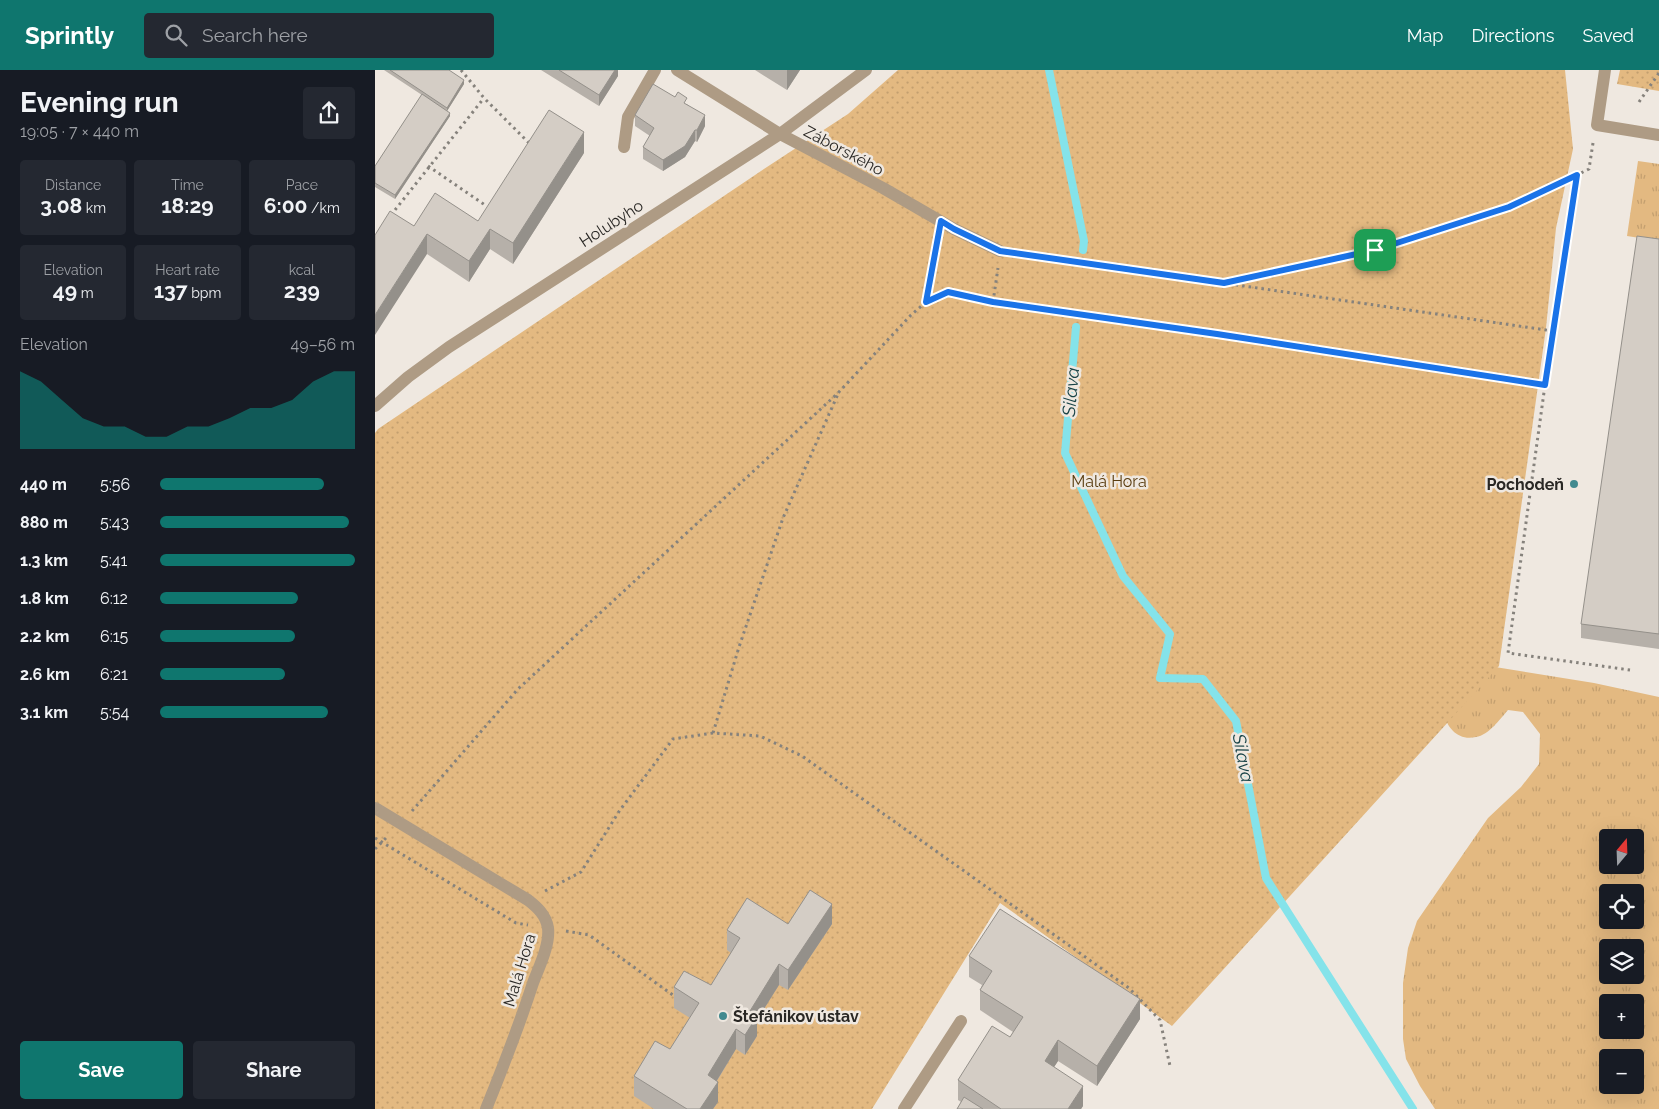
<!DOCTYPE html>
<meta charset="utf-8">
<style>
body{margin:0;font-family:Raleway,sans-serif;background:#242831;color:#f1f3f6;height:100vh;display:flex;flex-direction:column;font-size:19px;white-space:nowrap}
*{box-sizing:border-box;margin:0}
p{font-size:16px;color:#9ea1a6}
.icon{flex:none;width:28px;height:28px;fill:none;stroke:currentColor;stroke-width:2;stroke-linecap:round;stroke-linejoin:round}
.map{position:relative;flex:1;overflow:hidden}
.drawer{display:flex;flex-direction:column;background:#171b24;width:375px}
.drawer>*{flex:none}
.needle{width:32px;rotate:19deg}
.controls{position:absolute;left:1224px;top:759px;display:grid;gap:10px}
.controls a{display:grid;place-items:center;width:45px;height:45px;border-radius:5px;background:#171b24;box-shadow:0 5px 20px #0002;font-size:25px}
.pin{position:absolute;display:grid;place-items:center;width:42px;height:42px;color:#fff;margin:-21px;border-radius:10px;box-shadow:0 2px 8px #0006}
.round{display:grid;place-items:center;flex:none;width:52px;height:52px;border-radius:5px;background:#242831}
.summary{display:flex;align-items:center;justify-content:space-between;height:85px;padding:0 20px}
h1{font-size:28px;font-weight:700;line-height:38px}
.stats{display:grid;grid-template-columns:repeat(3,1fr);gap:8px;height:85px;padding:5px 20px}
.stats div{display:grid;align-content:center;border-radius:5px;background:#242831;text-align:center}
.stats b{font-size:21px;font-weight:700}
.stats small{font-size:14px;font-weight:400}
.stats p{font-size:14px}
.chart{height:140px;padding:10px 20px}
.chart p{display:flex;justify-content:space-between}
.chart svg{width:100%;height:90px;margin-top:5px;fill:#0f766e;opacity:.7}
.primary-button{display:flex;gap:10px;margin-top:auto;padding:10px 20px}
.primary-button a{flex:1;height:58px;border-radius:5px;background:#0f766e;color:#fff;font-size:20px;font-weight:700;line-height:58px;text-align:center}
.primary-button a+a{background:#242831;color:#f1f3f6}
ul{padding:0 20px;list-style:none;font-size:16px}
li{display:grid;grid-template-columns:80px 60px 1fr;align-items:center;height:38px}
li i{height:12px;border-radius:6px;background:#0f766e}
header{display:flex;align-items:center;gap:30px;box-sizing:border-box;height:70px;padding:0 25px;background:#0f766e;color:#fff}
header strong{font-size:24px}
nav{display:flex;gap:28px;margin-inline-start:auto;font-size:18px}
.search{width:350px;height:45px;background:#242831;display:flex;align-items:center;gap:12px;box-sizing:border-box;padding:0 18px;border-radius:5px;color:#9ea1a6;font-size:19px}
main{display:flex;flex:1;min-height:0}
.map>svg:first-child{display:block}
</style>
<header>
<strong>Sprintly</strong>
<div class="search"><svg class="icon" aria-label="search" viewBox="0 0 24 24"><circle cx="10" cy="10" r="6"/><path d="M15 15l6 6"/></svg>Search here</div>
<nav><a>Map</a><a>Directions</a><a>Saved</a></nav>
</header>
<main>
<section class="drawer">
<div class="summary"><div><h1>Evening run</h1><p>19:05 · 7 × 440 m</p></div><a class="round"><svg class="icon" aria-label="share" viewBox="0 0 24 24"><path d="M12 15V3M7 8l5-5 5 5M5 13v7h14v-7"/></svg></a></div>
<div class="stats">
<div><p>Distance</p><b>3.08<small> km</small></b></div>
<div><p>Time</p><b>18:29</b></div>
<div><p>Pace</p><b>6:00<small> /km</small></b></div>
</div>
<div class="stats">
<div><p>Elevation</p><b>49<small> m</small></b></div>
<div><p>Heart rate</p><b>137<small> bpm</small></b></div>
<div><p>kcal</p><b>239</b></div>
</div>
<div class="chart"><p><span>Elevation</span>49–56 m</p>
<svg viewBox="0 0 160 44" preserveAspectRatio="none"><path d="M0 44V6L10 11L20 20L30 29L40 33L50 33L60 38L70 38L80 33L90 33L100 29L110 24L120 24L130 20L140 11L150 6L160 6V44z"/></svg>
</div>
<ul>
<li><b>440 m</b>5:56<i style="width:84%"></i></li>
<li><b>880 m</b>5:43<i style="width:97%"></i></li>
<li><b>1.3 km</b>5:41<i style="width:100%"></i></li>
<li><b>1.8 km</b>6:12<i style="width:71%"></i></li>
<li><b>2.2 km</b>6:15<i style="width:69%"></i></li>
<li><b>2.6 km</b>6:21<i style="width:64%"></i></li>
<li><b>3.1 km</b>5:54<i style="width:86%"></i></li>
</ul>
<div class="primary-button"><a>Save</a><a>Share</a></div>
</section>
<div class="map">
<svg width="1284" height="1039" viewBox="0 0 1284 1039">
<defs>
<pattern id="grass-tufts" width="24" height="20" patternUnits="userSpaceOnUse" patternTransform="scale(1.25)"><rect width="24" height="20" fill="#e3b981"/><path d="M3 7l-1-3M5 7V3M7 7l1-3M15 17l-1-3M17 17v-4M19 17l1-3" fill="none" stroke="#c39f6f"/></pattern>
<pattern id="park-dots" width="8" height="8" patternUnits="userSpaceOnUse" patternTransform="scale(1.25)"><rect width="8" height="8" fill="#e3b981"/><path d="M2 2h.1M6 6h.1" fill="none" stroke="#c39f6f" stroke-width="1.8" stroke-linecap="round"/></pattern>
</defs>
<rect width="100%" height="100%" fill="#efe8e0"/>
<path fill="url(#grass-tufts)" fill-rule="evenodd" d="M1263,91l21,3v77l-32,-5z
M1083,591l136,22 65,14v412h-224l-15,-23 -14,-27 -3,-20v-56l5,-35 9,-27 71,-103 33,-31 18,-23 1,-30 -17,-22 -15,-2c-8,9 -19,25 -32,27 -17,4 -29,-8 -32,-24 -1,-9 11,-41 14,-52zM1232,768h28v27h-28zM1232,822h28v28h-28zM1232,878h28v27h-28zM1232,932h28v28h-28zM1232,988h28v27h-28z"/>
<path fill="url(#park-dots)" d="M523,0h667l8,79 -17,79 -10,100 -47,338 -327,360 -172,-123 -128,206h-497v-676l3,-4 383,-258 87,-57z
M1245,0h39v21l-42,-7z"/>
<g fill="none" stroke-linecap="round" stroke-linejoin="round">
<path stroke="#85e3ea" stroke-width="8" d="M674,0l35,171 -1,9
M701,257l-11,126 58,123 47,58 -10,44 43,1 33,42 30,157 147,231"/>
<path stroke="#86827c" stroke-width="3" stroke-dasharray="2.5 4" stroke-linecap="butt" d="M86,0l23,28 45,45
M1264,32l20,-29
M1218,73l-4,26 -12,6 -32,210 -37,268 122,17
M53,96l57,39
M16,145l93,-117
M642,183l536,78
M852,212l148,-32 134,-43 67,-32
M551,231l11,-60
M618,232l5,-34
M338,663l26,-86 44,-129 55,-124
M37,741l106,-122 320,-296 73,-78 15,-13 22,-10 45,10 224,32 328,51
M0,768l141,85 12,2
M0,779l12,-12
M170,821l36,-19 39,-62 53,-71 40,-6 47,3 42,20 327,232 31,32 10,46
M191,861l23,4 88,63"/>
<path stroke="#ae9b84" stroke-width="12" d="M249,77l4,-30 27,-47
M529,1039l57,-88"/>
<path stroke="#ae9b84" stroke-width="12" d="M302,0l103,64 103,54 71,41 46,22
M1230,0l-8,55 62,10
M0,336l33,-29 41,-30 331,-213 86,-64
M0,738l153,92c9,7 18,15 20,28 2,17 -9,39 -15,55 -14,43 -30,84 -47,126"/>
</g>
<path fill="#b6b0a9" d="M9,0h65l15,14 -17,27 3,5 -55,83 -20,-12v-21l47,-71z
M166,0h77v6l-19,30z
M380,0h45l-13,20z
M312,34l18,22 -8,16 -2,-1 -10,16 -22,14 -20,-12v-12l7,-11 -15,-10v-11z
M209,83l-71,111 -23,-15 -21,33 -42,-28 -13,-28 64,-5z
M1284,169v410l-78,-11v-14z
M413,854h44l-44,66 -9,-5 -22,35v16l-12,19 -9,-6 -19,32 1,21 -5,7h-59l-20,-13v-20l36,-27 20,-31 -16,-10v-21l37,-2 20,-32 -4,-3v-20z
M594,886l171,63 -43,67 -39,-25 -4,6 29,39 -2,3h-124l4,-7 -3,-2v-20l52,-43 3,-5 -33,-22v-20l2,-5 -13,-8z"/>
<path fill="#94908a" d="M240,0h3v6l-19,30v-11z
M412,0h13l-13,20z
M89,10v4l-17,27v-3z
M75,43v3l-55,83v-4z
M330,45v11l-8,16v-12z
M320,60v11l-10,16 -22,14v-11z
M209,62v21l-71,111v-21z
M115,159v20l-21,33v-21z
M52,164v20l-52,81v-20z
M457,834v20l-44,66v-20z
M404,894v21l-22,35v16l-12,19v-20l5,-24z
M765,929v20l-43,67v-20z
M361,959v20l-28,46v-20z
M683,970v21l-13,20v-20z
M343,1012v20l-5,7h-13z
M708,1016v20l-2,3h-13z"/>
<path fill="#d4cdc5" stroke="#94908a" d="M15,0h59l15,10 -17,28z
M184,0h56l-16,25z
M278,14l22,13 3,-5 9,6 -3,5 21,12 -8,15h-2l-10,16 -22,14 -20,-13 11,-19 -19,-13z
M47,24l28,19 -55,82 -20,-12v-17z
M174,40l35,22 -71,111 -23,-14 -21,32 -42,-27 -52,81v-80l15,-24 24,15 21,-33 43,28z
M1262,166l22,3v395l-78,-10z
M435,820l22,14 -44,66 -9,-6 -29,47 7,5 -12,19 -9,-6 -28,46 10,7 -18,27h-13l-53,-33 21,-35 15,8 29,-46 -25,-16 10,-16 27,14 29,-47 -13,-8 20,-32 41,26z
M625,839l140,90 -43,67 -39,-26 -13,21 38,25 -15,23h-67l-43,-29 34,-54 18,11 13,-20 -43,-27 12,-19 -23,-15z
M589,1027l19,12h-26z"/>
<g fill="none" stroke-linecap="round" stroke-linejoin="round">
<defs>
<path id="route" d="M1202,105l-32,210 -328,-51 -224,-32 -45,-10 -22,10 15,-81 13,8 46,22 224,32 151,-33 134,-43z"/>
</defs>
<use href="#route" stroke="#fff" stroke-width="10"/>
<use href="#route" stroke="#1a73e8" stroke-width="6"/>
</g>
<g fill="#428a8f" stroke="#efe8e0" stroke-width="2">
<circle cx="1199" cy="414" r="5"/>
<circle cx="348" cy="946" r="5"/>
</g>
<g text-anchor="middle" stroke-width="5" stroke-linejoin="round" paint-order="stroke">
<g font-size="16" fill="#292724" stroke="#efe8e0">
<text transform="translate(469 80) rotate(28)" y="6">Záborského</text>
<text transform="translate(236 153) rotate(-33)" y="6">Holubyho</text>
<text transform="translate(144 900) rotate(-73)" y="6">Malá Hora</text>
</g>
<g font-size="16" fill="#5a3d10" stroke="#efe8e0">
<text x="734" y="417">Malá Hora</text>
</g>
<g font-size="16" font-weight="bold" fill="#292724" stroke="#efe8e0" text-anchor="end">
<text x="1189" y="420">Pochodeň</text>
<text x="358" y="952" text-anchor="start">Štefánikov ústav</text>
</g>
<g font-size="18" font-style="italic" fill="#184347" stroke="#efe8e0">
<text transform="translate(696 322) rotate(-85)" y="6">Silava</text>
<text transform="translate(868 688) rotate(79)" y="6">Silava</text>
</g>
</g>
</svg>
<div class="controls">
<a><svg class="needle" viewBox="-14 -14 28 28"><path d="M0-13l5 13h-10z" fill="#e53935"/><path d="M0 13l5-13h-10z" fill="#9ea1a6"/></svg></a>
<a><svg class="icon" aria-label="locate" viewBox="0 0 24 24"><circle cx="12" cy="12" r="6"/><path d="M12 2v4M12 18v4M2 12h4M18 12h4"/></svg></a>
<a><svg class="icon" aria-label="layers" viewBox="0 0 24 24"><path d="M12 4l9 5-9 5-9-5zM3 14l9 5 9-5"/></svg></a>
<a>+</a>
<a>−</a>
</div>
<div class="pin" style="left:1000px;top:180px;background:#1e9e55"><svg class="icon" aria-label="arrive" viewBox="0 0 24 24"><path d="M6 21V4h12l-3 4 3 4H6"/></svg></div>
</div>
</main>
